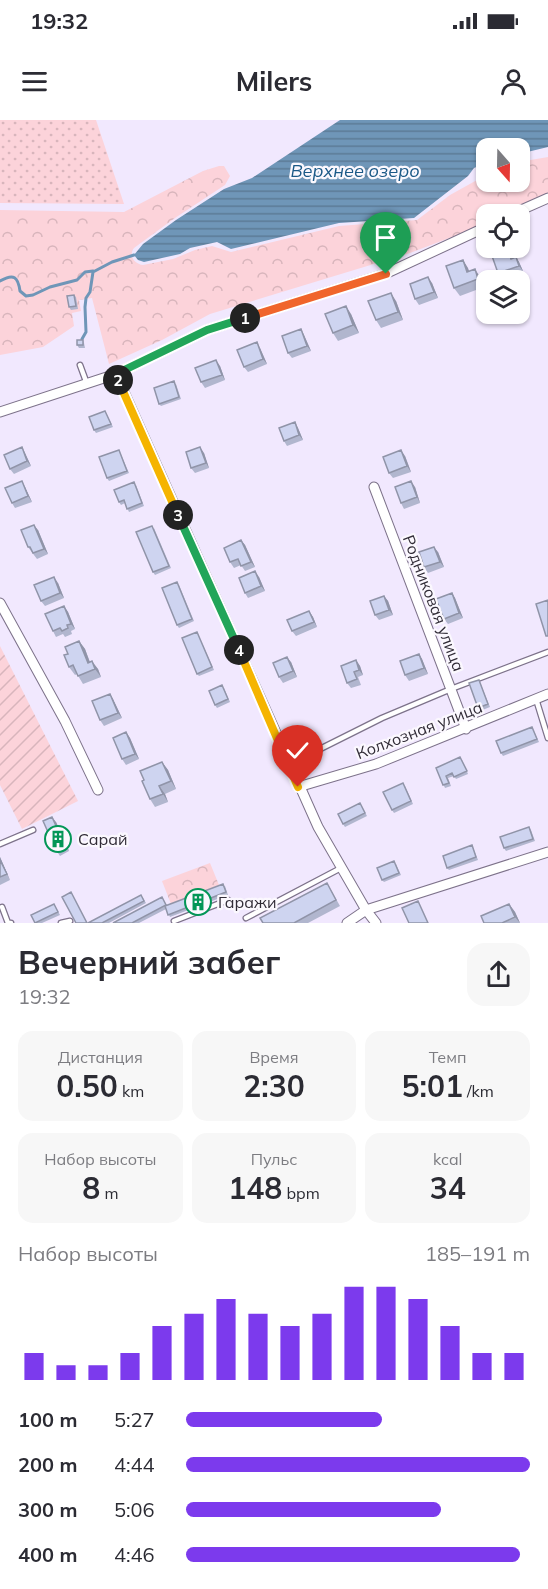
<!DOCTYPE html>
<html lang="ru">
<meta charset="utf-8">
<style>
body{margin:0;font-family:Mulish,sans-serif;background:#f7f7f7;color:#2b2b33;height:100vh;display:flex;flex-direction:column;font-size:22px;white-space:nowrap}
*{box-sizing:border-box;margin:0}
p{font-size:20px;color:#7c7c81}
.icon{flex:none;width:33px;height:33px;fill:none;stroke:currentColor;stroke-width:2;stroke-linecap:round;stroke-linejoin:round}
.map{position:relative;height:803px;overflow:hidden}
.sheet{display:flex;flex-direction:column;background:#fff;flex:1}
.sheet>*{flex:none}
.needle{width:39px;rotate:160deg}
.controls{position:absolute;left:476px;top:18px;display:grid;gap:12px}
.controls a{display:grid;place-items:center;width:54px;height:54px;border-radius:12px;background:#fff;box-shadow:0 2px 4px #0004;font-size:30px}
.pin{position:absolute;display:grid;place-items:center;width:51px;height:51px;color:#fff;margin:-62px -26px;border-radius:50% 50% 50% 0;rotate:-45deg;box-shadow:0 0 6px #0007}
.pin .icon{rotate:45deg}
.km{position:absolute;width:30px;height:30px;margin:-15px;border-radius:50%;background:#222;color:#fff;font-size:16px;line-height:30px;text-align:center}
.round{display:grid;place-items:center;flex:none;width:63px;height:63px;border-radius:18px;background:#f7f7f7}
.headline{display:flex;align-items:center;justify-content:space-between;height:102px;padding:0 18px}
h1{font-size:33px;font-weight:700;line-height:45px}
.stats{display:grid;grid-template-columns:repeat(3,1fr);gap:9px;height:102px;padding:6px 18px}
.stats div{display:grid;align-content:center;border-radius:15px;background:#f7f7f7;text-align:center}
.stats b{font-size:30px;font-weight:700}
.stats small{font-size:16px;font-weight:400}
.stats p{font-size:16px}
.chart{height:168px;padding:12px 18px}
.chart p{display:flex;justify-content:space-between}
.chart svg{width:100%;height:108px;margin-top:6px;stroke:#7c3aed;stroke-width:6}
ul{padding:0 18px;list-style:none;font-size:20px}
li{display:grid;grid-template-columns:96px 72px 1fr;align-items:center;height:45px}
li i{height:15px;border-radius:8px;background:#7c3aed}
.status{display:flex;justify-content:space-between;align-items:center;height:42px;padding:0 30px;background:#fff;direction:ltr}
.status svg{height:16px;fill:currentColor}
header{display:flex;justify-content:space-between;align-items:center;height:78px;padding:0 18px;background:#fff;font-size:27px;font-weight:700}
.map>svg:first-child{display:block}
</style>
<div class="status"><b>19:32</b><svg viewBox="0 0 49 12"><path d="M0 12V9h3v3zM5 12V6h3v6zM10 12V3h3v9zM15 12V0h3v12zM26 1h20v11H26zM47 4h2v5h-2z"/></svg></div>
<header><svg class="icon" aria-label="menu" viewBox="0 0 24 24"><path d="M4 6h16M4 12h16M4 18h16"/></svg>Milers<svg class="icon" aria-label="person" viewBox="0 0 24 24"><circle cx="12" cy="8" r="4"/><path d="M4 21q1-7 8-7t8 7"/></svg></header>
<div class="map">
<svg width="548" height="803" viewBox="0 0 548 803">
<defs>
<pattern id="grass-dots" width="8" height="8" patternUnits="userSpaceOnUse" patternTransform="scale(1.5)"><rect width="8" height="8" fill="#fcd3da"/><path d="M2 2h.1M6 6h.1" fill="none" stroke="#d8b5bc" stroke-width="1.8" stroke-linecap="round"/></pattern>
<pattern id="forest-crowns" width="20" height="18" patternUnits="userSpaceOnUse" patternTransform="scale(1.5)"><rect width="20" height="18" fill="#fcd3da"/><path d="M2 6a3 3 0 1 1 6 0M12 15a3 3 0 1 1 6 0" fill="none" stroke="#d8b5bc"/></pattern>
<pattern id="garden-furrows" width="10" height="10" patternUnits="userSpaceOnUse" patternTransform="scale(1.5)"><rect width="10" height="10" fill="#fcd3da"/><path d="M-1 1l2-2M0 10L10 0M9 11l2-2" fill="none" stroke="#d8b5bc"/></pattern>
<pattern id="water-rules" width="6" height="5" patternUnits="userSpaceOnUse" patternTransform="scale(1.5)"><rect width="6" height="5" fill="#6f96b8"/><path d="M0 2.5h6" fill="none" stroke="#5c7b96"/></pattern>
</defs>
<rect width="100%" height="100%" fill="#f1e8fe"/>
<path fill="url(#grass-dots)" d="M0,0h96l28,84 -124,-1z"/>
<path fill="url(#forest-crowns)" d="M548,37v39l-40,18h-22v10l-76,29 -200,61 -48,26 -53,24 -17,-66 -13,2 2,11 -9,2 2,13 -31,21 -43,8v-145l124,2 79,-41 16,-5h5l6,10 -5,9 -50,33 -41,30c-6,8 1,16 9,17l30,-6 22,-9 17,-4 19,6 108,-26 78,-6 33,-25 36,-20v7h33v-20z
M210,743l9,22 -48,19 -9,-23z"/>
<path fill="url(#garden-furrows)" d="M0,526l78,155 -56,28 -22,-44z"/>
<path fill="url(#water-rules)" d="M340,0h208v27l-29,7v-6h-33v15l-12,5 -6,8 -54,42 -75,5 -108,26 -14,-7 -27,6 -10,6 -36,8 -6,-2 -4,-5 9,-11 33,-24 48,-31 28,-11z"/>
<g fill="none" stroke-linecap="round" stroke-linejoin="round">
<path stroke="#6f96b8" stroke-width="3" d="M0,161c14,-8 18,-4 20,10l6,5 7,-1 17,-8 27,-7 8,-8 8,-1
M82,219l4,-7 -1,-25 1,-9 4,-6 3,-20 19,-10 22,-7"/>
<defs>
<path id="service" d="M80,245l7,19
M536,579l12,39
M297,657l15,-24 70,-35 69,-29 97,-37
M0,724l33,-14
M2,787l6,16h3
M246,798l95,-50
M174,801l54,-21
M61,803l9,-2"/>
<path id="minor" d="M512,94l36,-16
M116,254l202,453 48,83 10,13
M0,292l116,-38 91,-44 178,-56 101,-47
M374,367l92,242
M0,483l65,118 33,69
M298,667l78,-23 172,-70
M347,803l19,-13 182,-58"/>
</defs>
<use href="#service" stroke="#7d728a" stroke-width="7"/>
<use href="#minor" stroke="#7d728a" stroke-width="11"/>
<use href="#service" stroke="#fff" stroke-width="4.5"/>
<use href="#minor" stroke="#fff" stroke-width="9"/>
</g>
<path fill="#b1b6ce" d="M508,130l4,8 4,-1 3,5 4,9 -21,7 -4,-5z
M463,140l6,11 11,6 4,10 -24,9 -6,-8z
M432,163l6,15 -19,7 -4,-6z
M74,175l2,2 2,12 -7,1 -2,-3z
M396,181l7,19 -22,8 -5,-8z
M351,194l8,19 -21,8 -5,-8z
M301,209l3,6 7,16 -19,7 -4,-5z
M83,220l1,3 1,5h-6l-2,-3z
M260,228l7,16 -19,8 -4,-5z
M220,246l5,14 -20,8 -4,-6z
M176,264l5,15 -20,7 -2,-2z
M105,291l8,16 -17,6 -2,-3z
M295,302l3,6 5,12 -16,6 -3,-5z
M22,327l3,6 6,13 -17,8 -4,-5z
M119,330l10,23 -20,8 -2,-3z
M204,333l5,15 -14,5 -4,-5z
M405,336l6,16 -18,6 -4,-5z
M136,365l8,21 -15,6 -4,-9 -4,2 -2,-3z
M25,367l7,15 -17,6 -3,-5z
M415,367l5,16 -16,6 -3,-6z
M154,408l17,40 -16,7 -2,-3z
M38,410l10,24 -11,5 -9,-12z
M241,420l4,5 10,22 -10,4 -4,-6 -7,3 -4,-6z
M438,432l6,15 -16,6 -4,-6z
M259,457l6,14 -17,7 -3,-5z
M58,463l6,15 -19,8 -4,-5z
M179,465l15,36 -15,7 -2,-3z
M452,473l3,5 8,20 -15,6 -4,-5z
M384,476l4,5 5,14 -14,5 -4,-5z
M64,486l4,6 7,17 -4,2 1,3 -7,3 -2,-3 -7,3 -3,-6z
M309,491l4,6 4,10 -21,9 -4,-5z
M197,512l17,38 -15,6 -2,-2z
M79,521l6,8 5,13 8,7 3,8 -18,7 -6,-10 -2,1 -6,-8 -1,-13z
M419,534l3,5 6,15 -19,7 -4,-6z
M356,540l4,6 3,9 -5,2 3,8 -10,3 -4,-5z
M291,542l6,15 -14,6 -4,-6z
M479,560l11,27 -10,4 -2,-3z
M224,568l6,14 -13,6 -2,-3z
M110,574l3,5 9,19 -18,8 -4,-6z
M532,607l7,15 -36,14 -2,-3z
M126,612l4,6 9,21 -13,6 -4,-6z
M462,640l6,14 -12,5 -2,-3 -6,2 3,8 -6,2 -9,-20z
M162,642l6,8 8,19 -11,5 3,8 -13,5 -5,-8 -6,-19z
M405,666l8,18 -19,9 -2,-3z
M360,683l7,13 -22,11 -2,-3z
M56,702l13,29 -9,5 -4,-6z
M529,707l2,3 4,11 -29,10 -2,-3z
M472,725l6,15 -29,10 -2,-2z
M0,737l10,23 -10,5z
M396,744l5,11 -17,7 -2,-2z
M327,763l13,23 -32,17h-45z
M225,766l3,9 -58,22 -4,-8 -27,14h-26l49,-26 5,9z
M143,778l3,5 -37,20h-21z
M54,784l6,11 -18,8h-7z
M509,784l6,8 5,11h-36z"/>
<path fill="#9094a8" d="M516,137l3,5 4,9 -4,-5z
M463,140l5,8 4,12 -5,-8z
M475,149l5,8 4,10 -6,-8z
M428,157l4,6 6,15 -4,-6z
M391,173l5,8 7,19 -5,-8z
M346,186l5,8 8,19 -6,-8z
M301,209l3,6 7,16 -4,-5z
M257,222l3,6 7,16 -4,-5z
M216,240l4,6 5,14 -3,-5z
M295,302l3,6 5,12 -4,-5z
M22,327l3,6 6,13 -4,-5z
M200,327l4,6 5,15 -3,-5z
M401,330l4,6 6,16 -4,-6z
M22,361l3,6 7,15 -4,-6z
M411,361l4,6 5,16 -3,-6z
M34,405l4,5 10,24 -4,-5z
M241,420l4,5 10,22 -4,-5z
M434,427l4,5 6,15 -4,-5z
M255,451l4,6 6,14 -4,-5z
M54,457l4,6 6,15 -4,-5z
M452,473l3,5 8,20 -4,-5z
M384,476l4,5 5,14 -4,-5z
M64,486l4,6 7,17 -4,-5z
M309,491l4,6 4,10 -3,-5z
M79,521l6,8 8,22 -5,-8z
M419,534l3,5 6,15 -4,-6z
M287,537l4,5 6,15 -4,-6z
M356,540l4,6 3,9 -4,-5z
M92,541l6,8 3,8 -6,-8z
M110,574l3,5 9,19 -4,-5z
M126,612l4,6 9,21 -4,-5z
M162,642l6,8 8,19 -5,-8z
M159,666l6,8 3,8 -5,-8z
M52,697l4,5 13,29 -4,-5z
M0,737l10,23 -10,-20z
M509,784l6,8 5,11 -5,-6z"/>
<path fill="#ced4f0" stroke="#9094a8" stroke-width="1.5" d="M508,130l3,9 5,-2 3,9 -21,7 -6,-17z
M463,140l4,12 8,-3 3,10 -24,9 -8,-22z
M428,157l6,15 -19,7 -5,-15z
M391,173l7,19 -22,8 -8,-19z
M74,175l2,11 -7,1 -2,-11z
M346,186l7,19 -20,8 -8,-19z
M301,209l6,17 -19,7 -6,-17z
M77,220h6v5h-6z
M257,222l6,17 -19,8 -7,-17z
M216,240l6,15 -21,7 -6,-14z
M174,261l5,16 -20,7 -5,-16z
M105,291l6,13 -17,6 -5,-13z
M295,302l4,13 -15,6 -5,-13z
M22,327l5,14 -17,8 -6,-14z
M200,327l6,16 -15,5 -5,-16z
M119,330l8,21 -20,7 -8,-21z
M401,330l6,16 -18,7 -6,-16z
M22,361l6,15 -16,7 -7,-15z
M411,361l6,16 -16,6 -6,-16z
M134,362l8,21 -15,6 -3,-9 -5,2 -5,-12z
M34,405l10,24 -11,4 -3,-6h-2l-7,-17z
M152,406l17,40 -16,6 -17,-40z
M241,420l10,22 -10,4 -3,-7 -8,3 -6,-14z
M434,427l6,15 -16,5 -5,-15z
M255,451l6,15 -16,7 -6,-15z
M54,457l6,16 -19,8 -7,-16z
M177,462l15,37 -15,6 -15,-37z
M452,473l7,20 -15,6 -8,-20z
M384,476l5,14 -14,5 -5,-14z
M548,480v36h-2l-10,-32z
M64,486l7,18 -4,1 1,3 -6,3 -2,-3 -7,3 -8,-17z
M309,491l5,11 -22,9 -5,-11z
M197,512l15,35 -15,7 -15,-36z
M79,521l9,22 4,-2 3,8 -17,7 -5,-11 -4,2 -5,-12 4,-1 -3,-7z
M419,534l5,14 -19,7 -5,-14z
M287,537l6,14 -14,6 -6,-14z
M356,540l3,10 -5,2 3,7 -10,4 -6,-17z
M479,560l9,24 -10,4 -9,-25z
M222,565l6,14 -13,6 -6,-14z
M110,574l8,19 -18,7 -8,-19z
M532,607l5,12 -36,14 -5,-12z
M126,612l9,22 -13,5 -9,-21z
M460,637l7,14 -13,6 -2,-4 -6,3 3,7 -6,2 -7,-17z
M162,642l9,19 -12,5 4,8 -13,5 -8,-18 2,-1 -4,-9z
M403,663l8,18 -19,9 -9,-18z
M360,683l5,10 -22,11 -5,-10z
M52,697l13,29 -9,4 -13,-29z
M529,707l4,12 -29,9 -4,-11z
M472,725l4,12 -29,11 -4,-12z
M0,740l7,14 -7,3z
M394,741l5,12 -17,7 -5,-12z
M327,763l9,17 -42,23h-31l-3,-5z
M223,764l3,8 -58,23 -3,-9z
M71,772l16,31h-11l-14,-26z
M141,775l3,6 -42,22h-14z
M162,777l4,8 -34,18h-19z
M418,781l10,22h-19l-7,-15z
M54,784l4,8 -23,11 -4,-8z
M509,784l6,13 -13,6h-18l-3,-7z"/>
<g fill="none" stroke-linecap="round" stroke-linejoin="round">
<defs>
<path id="split-1" d="M245,198l141,-44"/>
<path id="split-2" d="M118,260l-2,-6 91,-44 38,-12"/>
<path id="split-3" d="M118,260l60,135"/>
<path id="split-4" d="M178,395l61,135"/>
<path id="split-5" d="M239,530l59,137"/>
</defs>
<use href="#split-1" stroke="#fff" stroke-width="12"/>
<use href="#split-2" stroke="#fff" stroke-width="12"/>
<use href="#split-3" stroke="#fff" stroke-width="12"/>
<use href="#split-4" stroke="#fff" stroke-width="12"/>
<use href="#split-5" stroke="#fff" stroke-width="12"/>
<use href="#split-1" stroke="#f0652b" stroke-width="8"/>
<use href="#split-2" stroke="#22a559" stroke-width="8"/>
<use href="#split-3" stroke="#f5b400" stroke-width="8"/>
<use href="#split-4" stroke="#22a559" stroke-width="8"/>
<use href="#split-5" stroke="#f5b400" stroke-width="8"/>
</g>
<defs>
<symbol id="building-ring" viewBox="-11 -11 22 22"><circle r="9.5" fill="#fbf8fe" stroke="#039657" stroke-width="1.5"/><path d="M-4-6H4V6H1V3H-1V6H-4ZM-2.5-4.3h1.7v1.8h-1.7ZM.8-4.3h1.7v1.8H.8ZM-2.5-1h1.7V.8h-1.7ZM.8-1h1.7V.8H.8Z" fill="#039657"/></symbol>
</defs>
<g fill-rule="evenodd">
<use href="#building-ring" x="43" y="704" width="30" height="30"/>
<use href="#building-ring" x="183" y="767" width="30" height="30"/>
</g>
<g text-anchor="middle" stroke-width="4.5" stroke-linejoin="round" paint-order="stroke">
<g font-size="16" fill="#312c37" stroke="#fbf8fe">
<text transform="translate(434 483) rotate(69)" y="6">Родниковая улица</text>
<text transform="translate(419 610) rotate(-21)" y="6">Колхозная улица</text>
</g>
<g font-size="16" fill="#312c37" stroke="#fbf8fe" text-anchor="start">
<text x="78" y="725">Сарай</text>
<text x="218" y="788">Гаражи</text>
</g>
<g font-size="18" font-style="italic" fill="#1b5987" stroke="#fbf8fe">
<text x="355" y="57">Верхнее озеро</text>
</g>
</g>
</svg>
<div class="controls">
<a><svg class="needle" viewBox="-14 -14 28 28"><path d="M0-13l5 13h-10z" fill="#e53935"/><path d="M0 13l5-13h-10z" fill="#7c7c81"/></svg></a>
<a><svg class="icon" aria-label="locate" viewBox="0 0 24 24"><circle cx="12" cy="12" r="6"/><path d="M12 2v4M12 18v4M2 12h4M18 12h4"/></svg></a>
<a><svg class="icon" aria-label="layers" viewBox="0 0 24 24"><path d="M12 4l9 5-9 5-9-5zM3 14l9 5 9-5"/></svg></a>
</div>
<div class="pin" style="left:386px;top:154px;background:#1e9e55"><svg class="icon" aria-label="arrive" viewBox="0 0 24 24"><path d="M6 21V4h12l-3 4 3 4H6"/></svg></div>
<div class="pin" style="left:298px;top:667px;background:#d93025"><svg class="icon" aria-label="check" viewBox="0 0 24 24"><path d="M5 12l5 5 9-10"/></svg></div>
<b class="km" style="left:245px;top:198px">1</b>
<b class="km" style="left:118px;top:260px">2</b>
<b class="km" style="left:178px;top:395px">3</b>
<b class="km" style="left:239px;top:530px">4</b>
</div>
<section class="sheet">
<div class="headline"><div><h1>Вечерний забег</h1><p>19:32</p></div><a class="round"><svg class="icon" aria-label="share" viewBox="0 0 24 24"><path d="M12 15V3M7 8l5-5 5 5M5 13v7h14v-7"/></svg></a></div>
<div class="stats">
<div><p>Дистанция</p><b>0.50<small> km</small></b></div>
<div><p>Время</p><b>2:30</b></div>
<div><p>Темп</p><b>5:01<small> /km</small></b></div>
</div>
<div class="stats">
<div><p>Набор высоты</p><b>8<small> m</small></b></div>
<div><p>Пульс</p><b>148<small> bpm</small></b></div>
<div><p>kcal</p><b>34</b></div>
</div>
<div class="chart"><p><span>Набор высоты</span>185–191 m</p>
<svg viewBox="0 0 160 44" preserveAspectRatio="none"><path d="M5 44V33M15 44V38M25 44V38M35 44V33M45 44V22M55 44V17M65 44V11M75 44V17M85 44V22M95 44V17M105 44V6M115 44V6M125 44V11M135 44V22M145 44V33M155 44V33"/></svg>
</div>
<ul>
<li><b>100 m</b>5:27<i style="width:57%"></i></li>
<li><b>200 m</b>4:44<i style="width:100%"></i></li>
<li><b>300 m</b>5:06<i style="width:74%"></i></li>
<li><b>400 m</b>4:46<i style="width:97%"></i></li>
</ul>
</section>
